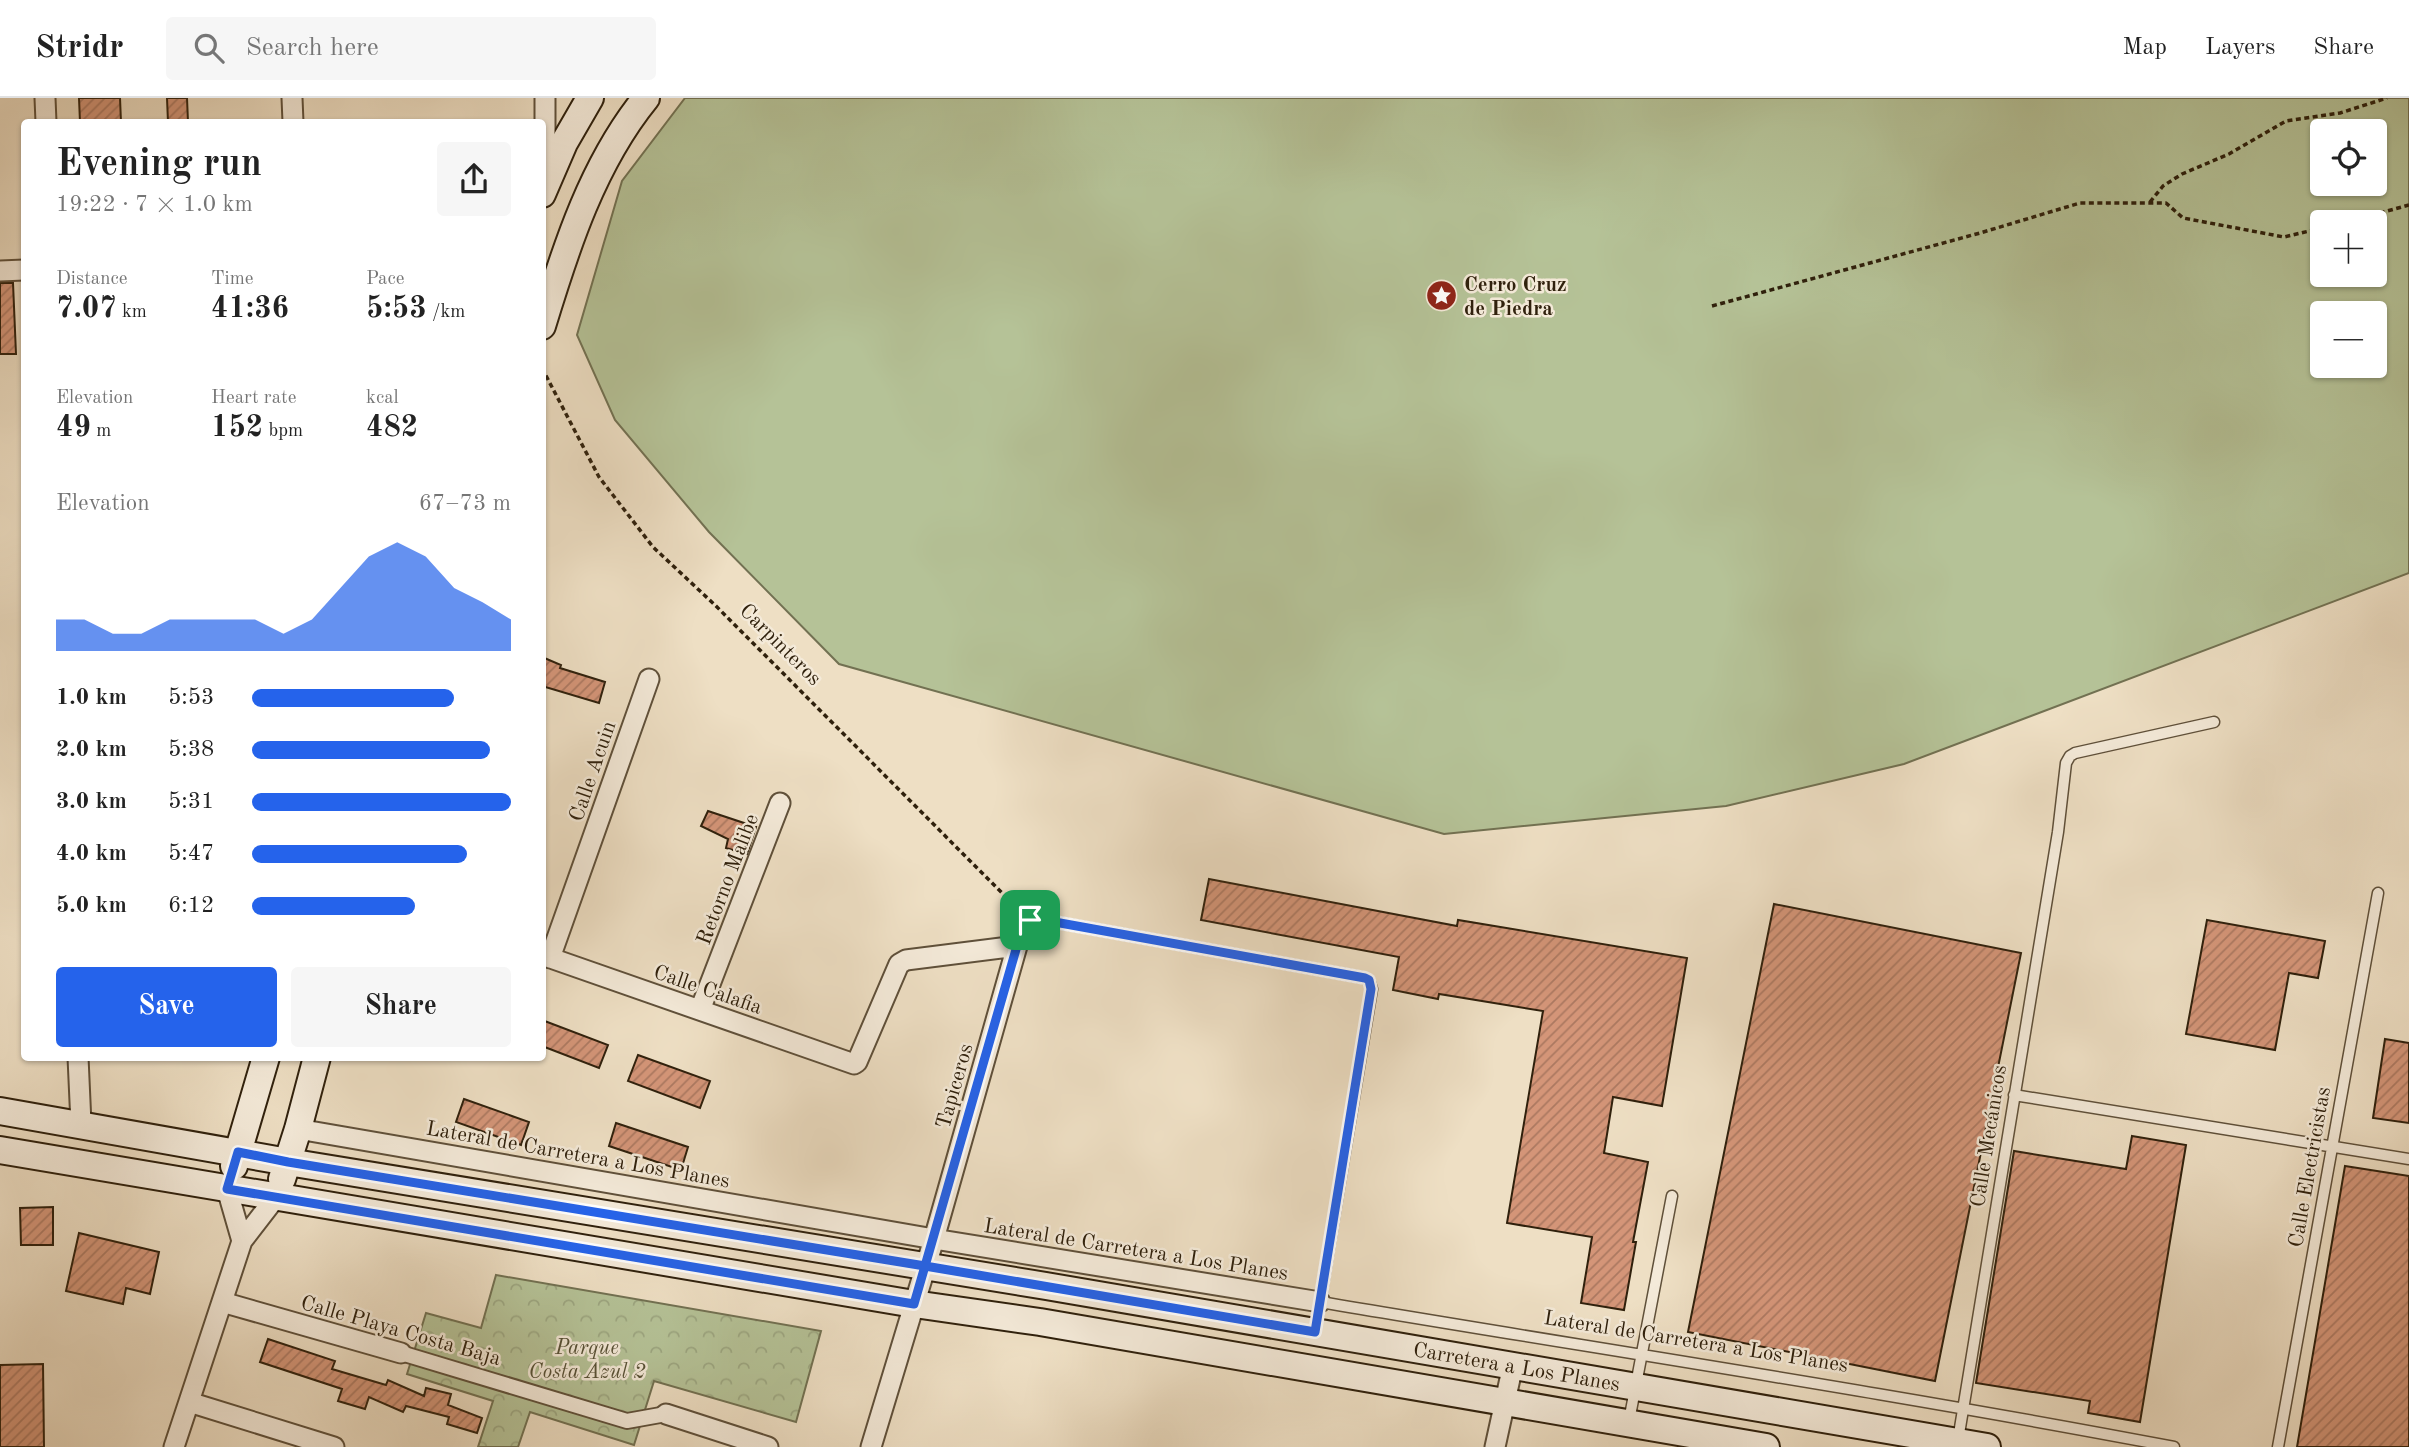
<!DOCTYPE html>
<meta charset="utf-8">
<style>
body{margin:0;font-family:"Old Standard TT",serif;background:#f6f6f6;color:#222;height:100vh;display:flex;flex-direction:column;font-size:26px;white-space:nowrap}
*{box-sizing:border-box;margin:0}
p{font-size:23px;color:#767676}
.icon{flex:none;width:38px;height:38px;fill:none;stroke:currentColor;stroke-width:2;stroke-linecap:round;stroke-linejoin:round}
.map{position:relative;flex:1;overflow:hidden}
.drawer{position:absolute;left:21px;top:21px;width:525px;height:942px;display:flex;flex-direction:column;background:#fff;border-radius:7px;box-shadow:0 2px 5px #0004}
.drawer>*{flex:none}
.controls{position:absolute;left:2310px;top:21px;display:grid;gap:14px}
.controls a{display:grid;place-items:center;width:77px;height:77px;border-radius:7px;background:#fff;box-shadow:0 2px 5px #0004;font-size:35px}
.pin{position:absolute;display:grid;place-items:center;width:60px;height:60px;color:#fff;margin:-30px;border-radius:14px;box-shadow:0 4px 10px #0006}
.round{display:grid;place-items:center;flex:none;width:74px;height:74px;border-radius:7px;background:#f6f6f6}
.headline{display:flex;align-items:center;justify-content:space-between;height:119px;padding:0 35px}
h1{font-size:38px;font-weight:600;line-height:52px}
.stats{display:grid;grid-template-columns:repeat(3,1fr);gap:10px;height:119px;padding:7px 35px}
.stats div{display:grid;align-content:center}
.stats b{font-size:30px;font-weight:600}
.stats small{font-size:19px;font-weight:400}
.stats p{font-size:19px}
.chart{height:196px;padding:14px 35px}
.chart p{display:flex;justify-content:space-between}
.chart svg{width:100%;height:126px;margin-top:7px;fill:#2563eb;opacity:.7}
.action{display:flex;gap:14px;margin-top:auto;padding:14px 35px}
.action a{flex:1;height:80px;border-radius:7px;background:#2563eb;color:#fff;font-size:28px;font-weight:600;line-height:80px;text-align:center}
.action a+a{background:#f6f6f6;color:#222}
ul{padding:0 35px;list-style:none;font-size:23px}
li{display:grid;grid-template-columns:112px 84px 1fr;align-items:center;height:52px}
li i{height:18px;border-radius:9px;background:#2563eb}
header{display:flex;align-items:center;gap:42px;box-sizing:border-box;height:98px;padding:0 35px;background:#fff;border-bottom:2px solid #e0e0e0}
header strong{font-size:33px}
nav{display:flex;gap:38px;margin-inline-start:auto;font-size:24px}
.search{width:490px;height:63px;background:#f6f6f6;display:flex;align-items:center;gap:18px;box-sizing:border-box;padding:0 24px;border-radius:7px;color:#767676;font-size:26px}
.map>svg:first-child{display:block}
</style>
<header>
<strong>Stridr</strong>
<div class="search"><svg class="icon" aria-label="search" viewBox="0 0 24 24"><circle cx="10" cy="10" r="6"/><path d="M15 15l6 6"/></svg>Search here</div>
<nav><a>Map</a><a>Layers</a><a>Share</a></nav>
</header>
<div class="map">
<svg width="2409" height="1349" viewBox="0 0 2409 1349">
<defs>
<pattern id="forest-crowns" width="20" height="18" patternUnits="userSpaceOnUse" patternTransform="scale(1.75)"><rect width="20" height="18" fill="#b5c297"/><path d="M2 6a3 3 0 1 1 6 0M12 15a3 3 0 1 1 6 0" fill="none" stroke="#9ca681"/></pattern>
<pattern id="building-hatch" width="6" height="6" patternUnits="userSpaceOnUse" patternTransform="scale(1.75)"><rect width="6" height="6" fill="#d49578"/><path d="M-1 1l2-2M0 6l6-6M5 7l2-2" fill="none" stroke="#ac7961"/></pattern>
</defs>
<rect width="100%" height="100%" fill="#eedfc4"/>
<filter id="stains"><feTurbulence type="fractalNoise" baseFrequency=".00286" numOctaves="4"/><feColorMatrix values="0 0 0 0 .2 0 0 0 0 .09 0 0 0 0 .02 0 0 0 .5 -.17"/></filter>
<radialGradient id="worn" r=".72"><stop offset=".6" stop-color="#630" stop-opacity="0"/><stop offset="1" stop-color="#630" stop-opacity=".3"/></radialGradient>
<path fill="#b5c297" stroke="#727152" stroke-width="2" fill-rule="evenodd" d="M685,0h1724v475l-505,191 -178,42 -282,28 -605,-170 -130,-132 -94,-112 -38,-85 45,-154zM2322,33h53v53h-53zM2322,124h53v53h-53zM2322,215h53v53h-53z"/>
<path fill="url(#forest-crowns)" stroke="#727152" stroke-width="2" d="M496,1177l325,56 -25,91 -142,-41 -20,64 -104,-33 -12,35h-40l15,-46 -86,-27 19,-61 55,15z"/>
<path fill="url(#building-hatch)" stroke="#2f200c" stroke-width="2" d="M79,0h41l1,24h-41z
M167,0h20l1,24h-20z
M0,185h13l3,71h-16z
M542,559l19,8 -1,3 45,14 -6,21 -57,-17z
M708,713l48,16 -9,27 -21,-6 2,-9 -27,-13z
M1209,781l248,47 1,-6 229,38 -25,148 -49,-9 -9,56 44,9 -15,80h3l-12,68 -43,-7 11,-66 -85,-14 36,-212 -104,-17 -1,5 -45,-9 6,-33 -198,-37z
M1774,806l247,49 -86,428 -247,-49z
M2207,822l118,21 -7,37 -29,-5 -14,77 -89,-16z
M542,922l66,25 -9,23 -57,-22z
M2385,941l24,4v80l-36,-5z
M638,957l72,26 -10,27 -72,-27z
M464,1001l65,23 -8,23 -65,-23z
M616,1025l72,24 -7,23 -72,-24z
M2132,1038l54,9 -46,277 -52,-9 2,-12 -114,-18 38,-232 112,18z
M2345,1068l64,10v271h-112z
M53,1109v38h-32l-1,-37z
M79,1135l80,19 -9,42 -24,-6 -3,16 -57,-13z
M268,1241l67,22 -3,8 54,16 2,-5 36,16 2,-8 25,6 -3,11 34,13 -5,15 -30,-9 2,-7 -43,-11 -3,6 -34,-15 -4,12 -27,-8 4,-12 -82,-27z
M43,1266l1,83h-44v-82z"/>
<g fill="none" stroke-linecap="round" stroke-linejoin="round">
<defs>
<path id="service" d="M1017,848c5,-12 6,-25 21,-27l327,59 4,2 3,9 -57,343
M2014,997l395,64
M1320,1204c285,48 571,91 854,145
M1629,1323l43,-225
M1958,1342l100,-608 8,-69 4,-7 5,-3 139,-31
M2278,1349l100,-554"/>
<path id="pedestrian" d="M401,1255l226,68 39,-7"/>
<path id="minor" d="M45,0l1,24
M292,0l1,24
M545,0v79
M0,173l24,-1
M542,857l312,109 3,-2 42,-98 7,-4 111,-14 -83,293 -63,208
M550,860l99,-279
M700,912l80,-207
M78,959l3,67
M298,1031l636,110 386,63
M227,1091l15,52
M222,1204l179,51
M189,1304l145,45
M666,1316l102,33
M174,1349l68,-206 34,-44
M1495,1349l18,-82"/>
<g id="secondary">
<path d="M542,96l22,-51 26,-45"/>
<path d="M542,228c24,-79 51,-163 104,-228"/>
<path id="s1" d="M0,1013l288,51 758,124 941,161"/>
<path d="M0,1052l914,154 126,18 726,125"/>
<path d="M234,1068l32,-109"/>
<path d="M282,1081l16,-50 19,-72"/>
</g>
</defs>
<use href="#service" stroke="#5f503a" stroke-width="13"/>
<use href="#pedestrian" stroke="#5f503a" stroke-width="18"/>
<use href="#minor" stroke="#5f503a" stroke-width="23"/>
<use href="#secondary" stroke="#2f200c" stroke-width="30"/>
<path stroke="#2f200c" stroke-width="3.5" stroke-dasharray="5 3.5" stroke-linecap="butt" d="M2150,104l13,-16 19,-12 47,-20 57,-33 54,-8 47,-15
M2347,124l62,-17
M1712,208l268,-73 100,-30h86l17,15 101,19 38,-9
M542,270l57,109 54,70 63,59 305,306"/>
<use href="#service" stroke="#f4ead9" stroke-width="10"/>
<use href="#pedestrian" stroke="#f4ead9" stroke-width="14"/>
<use href="#minor" stroke="#f4ead9" stroke-width="19"/>
<use href="#secondary" stroke="#f4ead9" stroke-width="26"/>
</g>
<g fill="none" stroke-linecap="round" stroke-linejoin="round">
<defs>
<path id="route" d="M1030,822l-4,4 -9,22 -92,320 -637,-104 -50,-10 -11,37 687,115 11,-38 390,66 56,-343 -2,-9 -4,-2 -327,-59 -8,1"/>
</defs>
<use href="#route" stroke="#fff" stroke-width="14"/>
<use href="#route" stroke="#2563eb" stroke-width="9"/>
</g>
<defs>
<symbol id="sight-disc" viewBox="-11 -11 22 22"><circle r="9.5" fill="#8f2418" stroke="#f4ead9"/><path d="M0-6L1.8-2.2L6-1.7L2.9 1.2L3.7 5.4L0 3.3L-3.7 5.4L-2.9 1.2L-6-1.7L-1.8-2.2Z" fill="#fff"/></symbol>
</defs>
<g fill-rule="evenodd">
<use href="#sight-disc" x="1424" y="180" width="35" height="35"/>
</g>
<g text-anchor="middle" stroke-width="5" stroke-linejoin="round" paint-order="stroke">
<g font-size="21" font-weight="bold" fill="#2f200c" stroke="#f4ead9" text-anchor="start">
<text x="1464" y="193">Cerro Cruz<tspan x="1464" dy="24">de Piedra</tspan></text>
</g>
<g font-size="21" fill="#2f200c" stroke="#f4ead9">
<text transform="translate(781 546) rotate(45)" y="7">Carpinteros</text>
<text transform="translate(592 673) rotate(-71)" y="7">Calle Acuin</text>
<text transform="translate(727 781) rotate(-69)" y="7">Retorno Malibe</text>
<text transform="translate(708 891) rotate(19)" y="7">Calle Calafia</text>
<text transform="translate(954 988) rotate(-74)" y="7">Tapiceros</text>
<text transform="translate(1988 1038) rotate(-81)" y="7">Calle Mecánicos</text>
<text transform="translate(578 1056) rotate(10)" y="7">Lateral de Carretera a Los Planes</text>
<text transform="translate(2309 1069) rotate(-80)" y="7">Calle Electricistas</text>
<text transform="translate(1136 1151) rotate(9)" y="7">Lateral de Carretera a Los Planes</text>
<text transform="translate(401 1232) rotate(16)" y="7">Calle Playa Costa Baja</text>
<text transform="translate(1696 1243) rotate(9)" y="7">Lateral de Carretera a Los Planes</text>
<text dy="7" stroke="none"><textPath href="#s1" startOffset="1538">Carretera a Los Planes</textPath></text>
</g>
<g font-size="21" font-style="italic" fill="#575136" stroke="#f4ead9">
<text x="587" y="1256">Parque<tspan x="587" dy="24">Costa Azul 2</tspan></text>
</g>
</g>
<rect width="100%" height="100%" filter="url(#stains)"/>
<rect width="100%" height="100%" fill="url(#worn)"/>
</svg>
<div class="controls">
<a><svg class="icon" aria-label="locate" viewBox="0 0 24 24"><circle cx="12" cy="12" r="6"/><path d="M12 2v4M12 18v4M2 12h4M18 12h4"/></svg></a>
<a>+</a>
<a>−</a>
</div>
<div class="pin" style="left:1030px;top:822px;background:#1e9e55"><svg class="icon" aria-label="arrive" viewBox="0 0 24 24"><path d="M6 21V4h12l-3 4 3 4H6"/></svg></div>
<section class="drawer">
<div class="headline"><div><h1>Evening run</h1><p>19:22 · 7 × 1.0 km</p></div><a class="round"><svg class="icon" aria-label="share" viewBox="0 0 24 24"><path d="M12 15V3M7 8l5-5 5 5M5 13v7h14v-7"/></svg></a></div>
<div class="stats">
<div><p>Distance</p><b>7.07<small> km</small></b></div>
<div><p>Time</p><b>41:36</b></div>
<div><p>Pace</p><b>5:53<small> /km</small></b></div>
</div>
<div class="stats">
<div><p>Elevation</p><b>49<small> m</small></b></div>
<div><p>Heart rate</p><b>152<small> bpm</small></b></div>
<div><p>kcal</p><b>482</b></div>
</div>
<div class="chart"><p><span>Elevation</span>67–73 m</p>
<svg viewBox="0 0 160 44" preserveAspectRatio="none"><path d="M0 44V33L10 33L20 38L30 38L40 33L50 33L60 33L70 33L80 38L90 33L100 22L110 11L120 6L130 11L140 22L150 27L160 33V44z"/></svg>
</div>
<ul>
<li><b>1.0 km</b>5:53<i style="width:78%"></i></li>
<li><b>2.0 km</b>5:38<i style="width:92%"></i></li>
<li><b>3.0 km</b>5:31<i style="width:100%"></i></li>
<li><b>4.0 km</b>5:47<i style="width:83%"></i></li>
<li><b>5.0 km</b>6:12<i style="width:63%"></i></li>
</ul>
<div class="action"><a>Save</a><a>Share</a></div>
</section>
</div>
